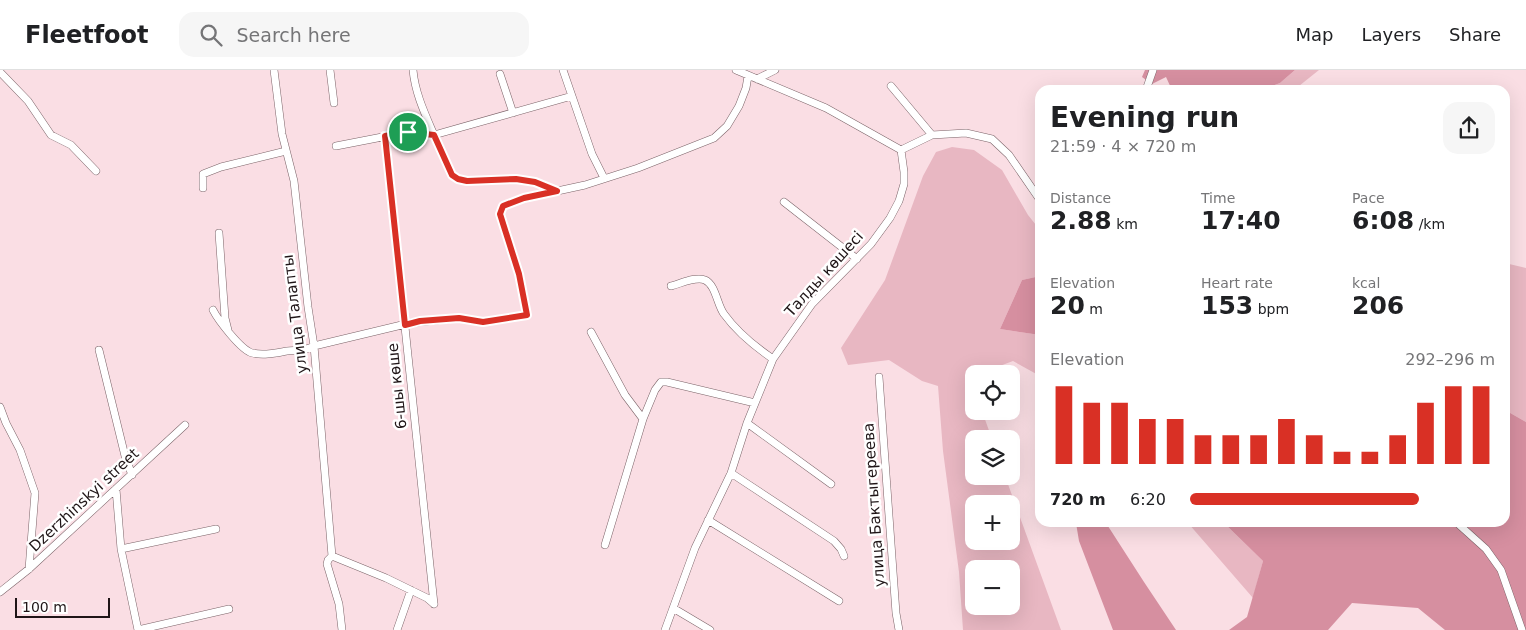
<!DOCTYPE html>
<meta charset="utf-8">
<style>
body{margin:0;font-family:"DejaVu Sans",sans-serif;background:#f6f6f6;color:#202124;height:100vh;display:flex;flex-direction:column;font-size:19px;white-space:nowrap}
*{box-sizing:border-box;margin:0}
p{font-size:16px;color:#757577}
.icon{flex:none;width:28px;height:28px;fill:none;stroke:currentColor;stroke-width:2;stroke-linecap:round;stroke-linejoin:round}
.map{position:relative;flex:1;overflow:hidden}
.details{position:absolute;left:1035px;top:15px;width:475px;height:442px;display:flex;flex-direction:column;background:#fff;border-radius:15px;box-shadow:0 5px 20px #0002}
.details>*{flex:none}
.tools{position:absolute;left:965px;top:295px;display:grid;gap:10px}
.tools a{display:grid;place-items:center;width:55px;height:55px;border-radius:10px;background:#fff;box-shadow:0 5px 20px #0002;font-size:25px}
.scale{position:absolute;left:15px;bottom:12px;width:95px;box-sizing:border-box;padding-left:5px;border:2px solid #1f1517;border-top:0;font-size:14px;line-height:18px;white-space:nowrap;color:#1f1517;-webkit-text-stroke:4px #fff;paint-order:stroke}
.pin{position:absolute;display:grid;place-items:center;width:42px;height:42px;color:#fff;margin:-21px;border:2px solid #fff;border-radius:50%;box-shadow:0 1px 5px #0007}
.round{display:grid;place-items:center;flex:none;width:52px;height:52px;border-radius:15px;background:#f6f6f6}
.summary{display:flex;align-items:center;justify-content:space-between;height:85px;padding:0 15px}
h1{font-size:28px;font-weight:700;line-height:38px}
.metrics{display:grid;grid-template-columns:repeat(3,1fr);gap:8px;height:85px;padding:5px 15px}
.metrics div{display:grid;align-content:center}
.metrics b{font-size:25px;font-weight:700}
.metrics small{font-size:14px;font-weight:400}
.metrics p{font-size:14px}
.chart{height:140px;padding:10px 15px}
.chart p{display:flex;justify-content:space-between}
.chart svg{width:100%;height:90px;margin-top:5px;stroke:#d93025;stroke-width:6}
ul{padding:0 15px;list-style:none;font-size:16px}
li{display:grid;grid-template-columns:80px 60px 1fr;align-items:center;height:38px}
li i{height:12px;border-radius:6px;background:#d93025}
header{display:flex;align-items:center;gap:30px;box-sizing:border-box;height:70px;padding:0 25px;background:#fff;border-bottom:1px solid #e0e0e0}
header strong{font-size:24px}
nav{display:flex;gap:28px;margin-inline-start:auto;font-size:18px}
.search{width:350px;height:45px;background:#f6f6f6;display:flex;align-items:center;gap:12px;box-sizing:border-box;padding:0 18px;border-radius:15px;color:#757577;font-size:19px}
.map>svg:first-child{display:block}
</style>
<header>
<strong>Fleetfoot</strong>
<div class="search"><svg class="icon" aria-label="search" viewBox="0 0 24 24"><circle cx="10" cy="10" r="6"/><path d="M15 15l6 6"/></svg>Search here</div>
<nav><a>Map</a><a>Layers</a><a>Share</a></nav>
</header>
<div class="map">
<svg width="1526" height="560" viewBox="0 0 1526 560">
<rect width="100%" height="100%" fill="#fadee4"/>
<path fill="#e8b7c2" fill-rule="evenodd" d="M1295,0h24l-25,20h-33l19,-7z
M952,77l22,3 28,20 26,45 12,15v46l-18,4 -22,49 40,6v41l-27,-15 -24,9 -2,4h-13v37h8l10,28h-18v37h31l56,154h-98l-4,-58 -16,-121 -5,-65 -16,-5 -33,-21 -41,5 -7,-17 44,-68 38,-104 13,-24zM974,434h37v37h-37zM974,499h37v37h-37z
M1505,193l21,5v154l-21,-12z
M1188,453h36l39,38 -10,37z"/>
<path fill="#d68fa0" d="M1145,0h150l-15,13 -19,7h-89l-6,-13 -14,7 -10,-7z
M1040,206v59l-40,-6 22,-49z
M1505,340l21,12v208h-81l-27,-22 -66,-5 -24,27h-99l18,-13 16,-56 -39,-38 281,-1z
M1076,453h30l38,59 32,48h-63l-34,-89z"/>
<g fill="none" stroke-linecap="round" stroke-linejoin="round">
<defs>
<path id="minor" d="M274,0l8,64 12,47 14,126 6,39 18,210
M330,0l4,33
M563,0l29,84 12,24
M736,0l90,38 75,42
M0,2l28,29 23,34 20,10 25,26
M500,4l13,39
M757,9l18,-9
M891,16l41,49
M1146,20l7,-20
M385,66l49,468
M336,76l72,-14 26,3c-9,-21 -19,-42 -21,-65
M901,80l31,-15 34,-2 26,6 17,16 31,45
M203,118v-14l18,-7 65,-16
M557,121l-22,-9 -19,-3 -49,2 -8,-2 -7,-4 -18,-40 138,-39
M784,132l73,57
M219,163l6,85 3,12
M671,216c9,-2 24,-10 34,-6 11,5 12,25 19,34 13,18 30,32 49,45
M213,240c5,10 28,40 39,43 12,3 24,0 35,-2 10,-1 18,0 27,-5l96,-23 49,-5 24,4 44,-7 -8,-41 -19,-60 3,-8 22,-8 60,-13 53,-17 76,-30 13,-12 12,-20 7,-18 2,-12
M591,262l34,63 18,24
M99,280l26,106 7,19
M879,307l17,236 3,17
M0,337l6,16 14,27 15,43 -6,76
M747,353l84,61
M731,403l103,68 7,8 3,7
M116,419l5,60 17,81
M708,450l131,81
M1456,452l30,27 15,21 21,60
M605,475l38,-126 12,-29 6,-8h6l88,21
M121,479l95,-20
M332,486l54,22 41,20 7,6
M332,486l-4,4 -1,4 12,40 3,26
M0,522l29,-23 156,-144
M673,538l37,22
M138,560l91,-21
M397,560l14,-40
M665,560l30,-82 36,-75 16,-50 26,-64 39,-55 59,-60 19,-26 9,-17 5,-17v-12l-3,-22"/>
</defs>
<use href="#minor" stroke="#7b6368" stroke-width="8"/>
<use href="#minor" stroke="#fff" stroke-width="7"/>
</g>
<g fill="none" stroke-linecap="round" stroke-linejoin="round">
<defs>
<path id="route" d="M408,62l26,3 18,40 6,4 9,2 49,-2 19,3 22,9 -33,7 -21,8 -3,8 19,60 8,41 -44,7 -24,-4 -39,3 -15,4 -20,-189z"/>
</defs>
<use href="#route" stroke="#fff" stroke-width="10"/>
<use href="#route" stroke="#d93025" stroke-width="6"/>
</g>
<g text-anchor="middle" stroke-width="5" stroke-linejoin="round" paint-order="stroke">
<g font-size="15" fill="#1f1517" stroke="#fff">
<text transform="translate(824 204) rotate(-48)" y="5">Талды көшесі</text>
<text transform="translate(295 244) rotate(-97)" y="5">улица Талапты</text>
<text transform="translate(397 316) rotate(-96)" y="5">6-шы көше</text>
<text transform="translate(84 430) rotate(-43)" y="5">Dzerzhinskyi street</text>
<text transform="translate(874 435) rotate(-94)" y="5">улица Бактыгереева</text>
</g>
</g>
</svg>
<div class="tools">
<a><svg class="icon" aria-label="locate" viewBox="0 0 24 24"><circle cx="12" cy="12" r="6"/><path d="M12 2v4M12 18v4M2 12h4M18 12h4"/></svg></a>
<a><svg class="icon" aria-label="layers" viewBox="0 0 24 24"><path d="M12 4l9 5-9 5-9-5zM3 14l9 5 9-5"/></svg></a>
<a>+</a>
<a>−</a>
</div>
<div class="scale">100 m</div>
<div class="pin" style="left:408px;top:62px;background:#1e9e55"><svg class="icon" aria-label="arrive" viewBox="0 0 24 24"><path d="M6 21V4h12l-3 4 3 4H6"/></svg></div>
<section class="details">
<div class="summary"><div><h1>Evening run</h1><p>21:59 · 4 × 720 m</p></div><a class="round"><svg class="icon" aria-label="share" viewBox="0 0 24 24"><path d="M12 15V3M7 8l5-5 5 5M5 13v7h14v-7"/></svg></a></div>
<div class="metrics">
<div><p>Distance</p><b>2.88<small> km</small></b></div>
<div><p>Time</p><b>17:40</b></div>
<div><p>Pace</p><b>6:08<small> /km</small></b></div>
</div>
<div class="metrics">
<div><p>Elevation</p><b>20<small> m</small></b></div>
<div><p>Heart rate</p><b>153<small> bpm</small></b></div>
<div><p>kcal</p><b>206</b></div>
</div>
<div class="chart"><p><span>Elevation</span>292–296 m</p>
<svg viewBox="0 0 160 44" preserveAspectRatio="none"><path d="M5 44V6M15 44V14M25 44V14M35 44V22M45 44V22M55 44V30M65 44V30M75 44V30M85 44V22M95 44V30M105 44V38M115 44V38M125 44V30M135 44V14M145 44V6M155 44V6"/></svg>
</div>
<ul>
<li><b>720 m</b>6:20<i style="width:75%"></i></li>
</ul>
</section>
</div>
